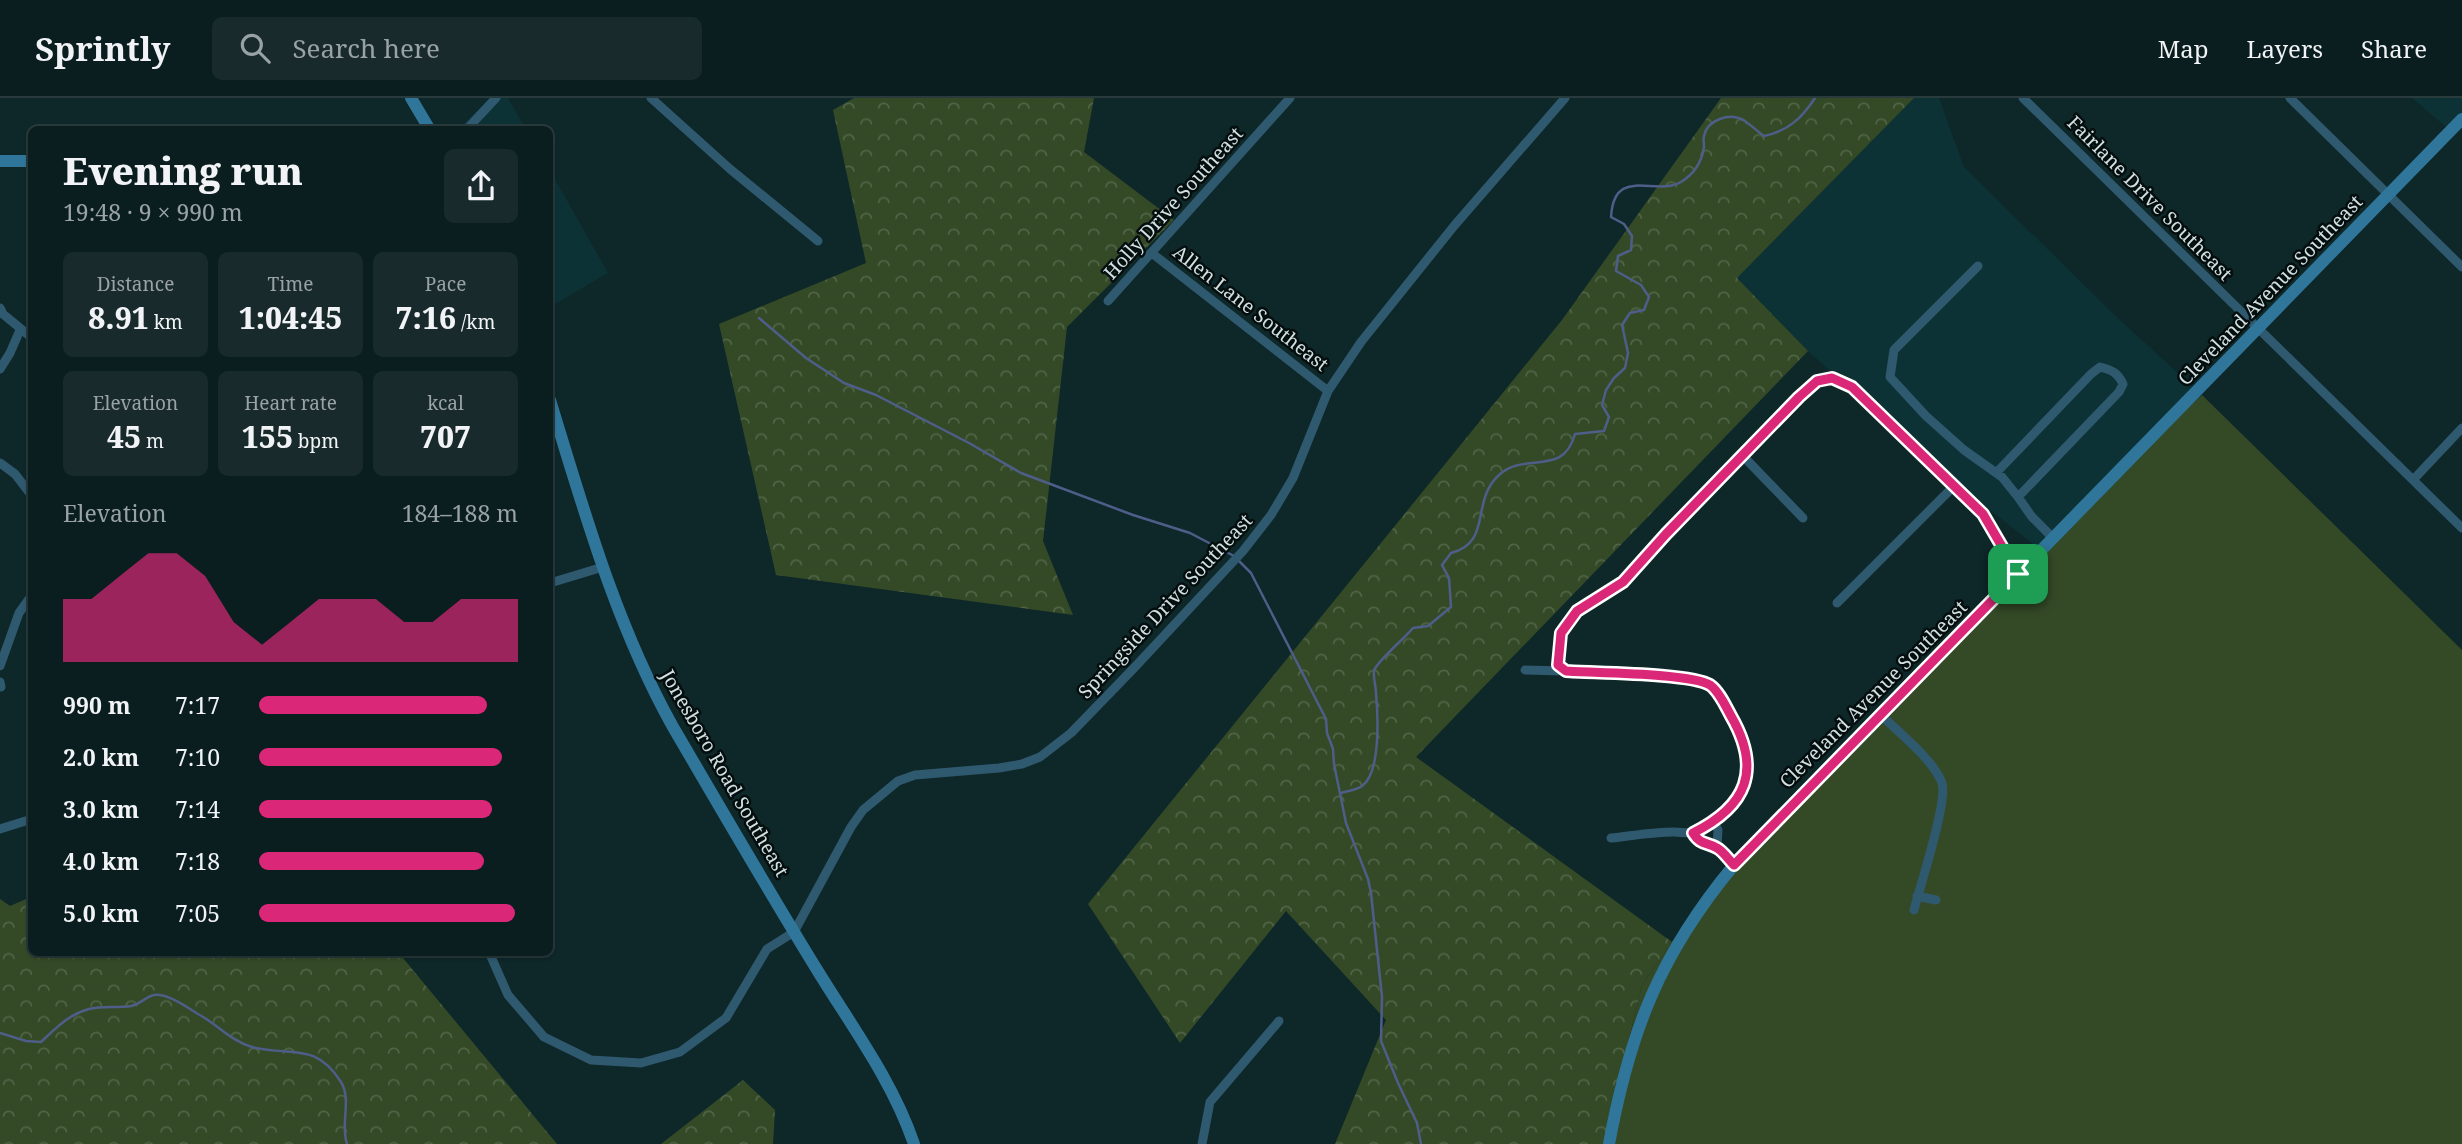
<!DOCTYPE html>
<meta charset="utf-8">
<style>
body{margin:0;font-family:"Noto Serif",serif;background:#182a2c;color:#f1f3f6;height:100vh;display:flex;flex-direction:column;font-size:26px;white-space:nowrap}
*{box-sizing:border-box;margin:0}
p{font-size:23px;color:#99a2a4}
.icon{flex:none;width:38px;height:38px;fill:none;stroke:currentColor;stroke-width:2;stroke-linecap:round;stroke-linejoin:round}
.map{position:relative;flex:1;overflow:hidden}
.side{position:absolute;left:28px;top:28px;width:525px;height:830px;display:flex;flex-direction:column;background:#0a1d1f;border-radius:10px;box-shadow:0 2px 5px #0004,0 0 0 2px #2a3b3d}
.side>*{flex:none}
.pin{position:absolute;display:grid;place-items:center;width:60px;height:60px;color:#fff;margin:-30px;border-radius:14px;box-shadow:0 4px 10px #0006}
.round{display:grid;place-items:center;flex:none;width:74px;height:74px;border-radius:10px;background:#182a2c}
.summary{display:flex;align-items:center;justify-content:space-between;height:119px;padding:0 35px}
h1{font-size:38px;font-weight:800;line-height:52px}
.figures{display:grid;grid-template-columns:repeat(3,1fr);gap:10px;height:119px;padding:7px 35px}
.figures div{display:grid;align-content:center;border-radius:10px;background:#182a2c;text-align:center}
.figures b{font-size:30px;font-weight:800}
.figures small{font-size:19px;font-weight:400}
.figures p{font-size:19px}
.chart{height:196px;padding:14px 35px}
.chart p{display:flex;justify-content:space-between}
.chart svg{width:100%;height:126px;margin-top:7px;fill:#db2777;opacity:.7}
ul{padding:0 35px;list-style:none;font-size:23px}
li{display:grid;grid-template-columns:112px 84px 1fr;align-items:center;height:52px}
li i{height:18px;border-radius:9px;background:#db2777}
header{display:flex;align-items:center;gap:42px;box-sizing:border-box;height:98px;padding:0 35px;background:#0a1d1f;border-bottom:2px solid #2a3b3d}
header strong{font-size:33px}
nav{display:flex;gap:38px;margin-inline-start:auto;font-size:24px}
.search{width:490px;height:63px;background:#182a2c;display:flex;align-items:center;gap:18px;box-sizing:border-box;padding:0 24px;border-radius:10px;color:#99a2a4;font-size:26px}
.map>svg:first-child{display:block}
</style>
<header>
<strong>Sprintly</strong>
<div class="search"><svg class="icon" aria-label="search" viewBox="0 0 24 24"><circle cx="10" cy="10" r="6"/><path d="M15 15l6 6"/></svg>Search here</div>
<nav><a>Map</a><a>Layers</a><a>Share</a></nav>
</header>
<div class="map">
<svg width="2462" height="1046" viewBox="0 0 2462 1046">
<defs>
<pattern id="forest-crowns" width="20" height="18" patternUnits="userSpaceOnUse" patternTransform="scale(1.75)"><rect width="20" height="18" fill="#344a27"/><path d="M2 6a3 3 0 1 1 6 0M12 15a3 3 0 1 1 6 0" fill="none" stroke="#506446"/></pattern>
</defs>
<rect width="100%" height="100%" fill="#0e2729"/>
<path fill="#0c3235" d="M490,0h18l18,31 -69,1z
M1914,0h25l25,69 156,153 82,75 -84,74 -80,79 -102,-80 -128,-117 -71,-73z
M2412,0h50v19l-16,10z
M550,72l58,103 -58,34z"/>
<path fill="#344a27" d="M2202,297l260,255v494h-858l38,-159 75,-108 401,-408z"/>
<path fill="url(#forest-crowns)" d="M854,0h240l-10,54 90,68 -107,107 -24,214 30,74 -297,-40 -57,-251 147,-61 -33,-153z
M1721,0h193l-177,180 71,73 -392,406 256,185 -30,43 -38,159h-269l51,-124 -100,-109 -106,132 -92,-139 474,-584z
M31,799l1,55h366l159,192h-557v-245l10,7z
M743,982l32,30 -2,34h-112z"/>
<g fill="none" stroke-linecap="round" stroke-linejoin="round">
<path stroke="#4e5e89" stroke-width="2.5" d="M759,220l47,40 38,25 32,12 93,48 52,30 112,42 57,18 44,23
M1239,463l12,12 75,146 1,14 6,16 1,15 12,59 22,56 3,14 11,104 -1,44 17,42 19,40 4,21
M1341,695c6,-2 16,-3 21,-7 19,-13 16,-71 14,-93 0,-6 -3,-16 -2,-22 1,-8 31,-33 39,-43l15,-2 23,-19 -2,-29 -7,-13 9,-12c42,-11 19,-52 48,-78 26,-24 64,3 76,-41l29,-3 5,-14 -7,-12 4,-15 8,-12 11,-10 3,-15 -6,-28 8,-12 14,-3 5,-13 -8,-12 -25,-14 2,-15 13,-6 1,-14 -8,-12 -13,-7c3,-52 44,-20 70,-35 13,-8 21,-21 23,-35 0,-4 -1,-8 0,-11 3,-16 26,-24 39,-16 7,4 14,11 21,16 24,-5 38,-18 51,-38
M0,935l26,8 15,1c14,-13 28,-28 48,-33 13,-3 28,-1 42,-3 11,-2 17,-13 29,-11 12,1 28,13 38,19 19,10 33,27 54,33 38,10 63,-6 89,35 11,18 -1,42 6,62"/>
<path stroke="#2f596f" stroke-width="9" d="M651,0l79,71 88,72
M2023,0l439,430
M2290,0l172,169
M466,32l30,-32
M1153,156l175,137
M1978,168l-84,84 -4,27 36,39 38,34 38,27 16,20 14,20 21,21
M1108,203l182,-203
M0,210l3,6 29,24
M0,271l10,-16 10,-23
M1742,357l61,63
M0,365l15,11 17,22
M1996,375l95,-99 9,-7c12,3 18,6 23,17l-4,8 -101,105
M2413,382l49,-52
M550,485l53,-16
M1837,505l117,-117
M0,568l19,-53 13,-18
M1525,572l40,1
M0,584l1,5
M1880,616c18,18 53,45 62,69 6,18 -22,103 -28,127
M1714,725l4,7 -1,17
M0,731l32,-10
M1693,735c7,12 14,9 24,15 6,3 12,12 17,17
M1611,740c20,-2 42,-6 63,-6 7,0 15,2 21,0 38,-12 63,-55 48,-93 -6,-13 -22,-47 -34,-54 -22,-13 -113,-12 -143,-13l-8,-7 3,-32 16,-22 46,-29 119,-127 75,-74 15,-3 20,9 32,30 99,97 35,60
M1917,798l19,4
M489,854l19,43 36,42 47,23 50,3 39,-11 46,-34 41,-69 27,-17 57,-105 12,-17 35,-29 17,-6 84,-7 23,-4 18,-7 31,-24 63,-65 109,-117 28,-36 22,-37 35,-87 33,-49 93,-116 111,-128
M1202,1046l8,-42 69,-81"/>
<path stroke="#30769b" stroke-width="12" d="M411,0l19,32
M0,63h32
M550,302c34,111 66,225 123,327 48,82 96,165 146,246 34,55 74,109 95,171
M1609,1046c21,-113 51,-190 125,-279l728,-746"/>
</g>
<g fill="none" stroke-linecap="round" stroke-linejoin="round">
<defs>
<path id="route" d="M1832,280l20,9 131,127 35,60 -284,291c-5,-5 -11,-14 -17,-17 -10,-6 -17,-3 -24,-15 54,-27 69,-63 38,-117 -5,-9 -12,-25 -21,-31 -19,-12 -116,-12 -144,-14l-8,-6 3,-32 16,-22 46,-29 43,-48 133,-137 18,-16z"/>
</defs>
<use href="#route" stroke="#fff" stroke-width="14"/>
<use href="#route" stroke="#db2777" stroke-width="9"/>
</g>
<g text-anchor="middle" stroke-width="5" stroke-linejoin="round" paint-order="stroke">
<g font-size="19" fill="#d2e0e1" stroke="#050e0f">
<text transform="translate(2150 100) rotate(45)" y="7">Fairlane Drive Southeast</text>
<text transform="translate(1173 105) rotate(-48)" y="7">Holly Drive Southeast</text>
<text transform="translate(2270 192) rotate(-46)" y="7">Cleveland Avenue Southeast</text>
<text transform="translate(1251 210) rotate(38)" y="7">Allen Lane Southeast</text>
<text transform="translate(1165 508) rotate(-47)" y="7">Springside Drive Southeast</text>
<text transform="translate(1873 596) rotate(-45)" y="7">Cleveland Avenue Southeast</text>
<text transform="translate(725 675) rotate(60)" y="7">Jonesboro Road Southeast</text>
</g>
</g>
</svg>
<div class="pin" style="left:2018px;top:476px;background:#1e9e55"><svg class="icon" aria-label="arrive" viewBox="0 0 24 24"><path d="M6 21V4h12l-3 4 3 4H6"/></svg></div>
<section class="side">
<div class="summary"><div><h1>Evening run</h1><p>19:48 · 9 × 990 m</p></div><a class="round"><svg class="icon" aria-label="share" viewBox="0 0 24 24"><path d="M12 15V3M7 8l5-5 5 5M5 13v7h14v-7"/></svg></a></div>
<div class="figures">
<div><p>Distance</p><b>8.91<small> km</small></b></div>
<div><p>Time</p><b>1:04:45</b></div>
<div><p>Pace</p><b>7:16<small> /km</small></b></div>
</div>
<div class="figures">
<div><p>Elevation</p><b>45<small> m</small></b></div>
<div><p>Heart rate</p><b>155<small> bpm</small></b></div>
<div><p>kcal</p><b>707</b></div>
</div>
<div class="chart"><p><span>Elevation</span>184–188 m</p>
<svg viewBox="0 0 160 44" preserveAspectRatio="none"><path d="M0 44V22L10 22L20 14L30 6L40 6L50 14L60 30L70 38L80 30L90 22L100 22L110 22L120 30L130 30L140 22L150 22L160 22V44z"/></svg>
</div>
<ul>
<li><b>990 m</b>7:17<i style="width:88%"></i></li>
<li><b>2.0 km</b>7:10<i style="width:94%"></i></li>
<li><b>3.0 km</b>7:14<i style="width:90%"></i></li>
<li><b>4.0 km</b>7:18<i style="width:87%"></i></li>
<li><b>5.0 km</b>7:05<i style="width:99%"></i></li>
</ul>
</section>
</div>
